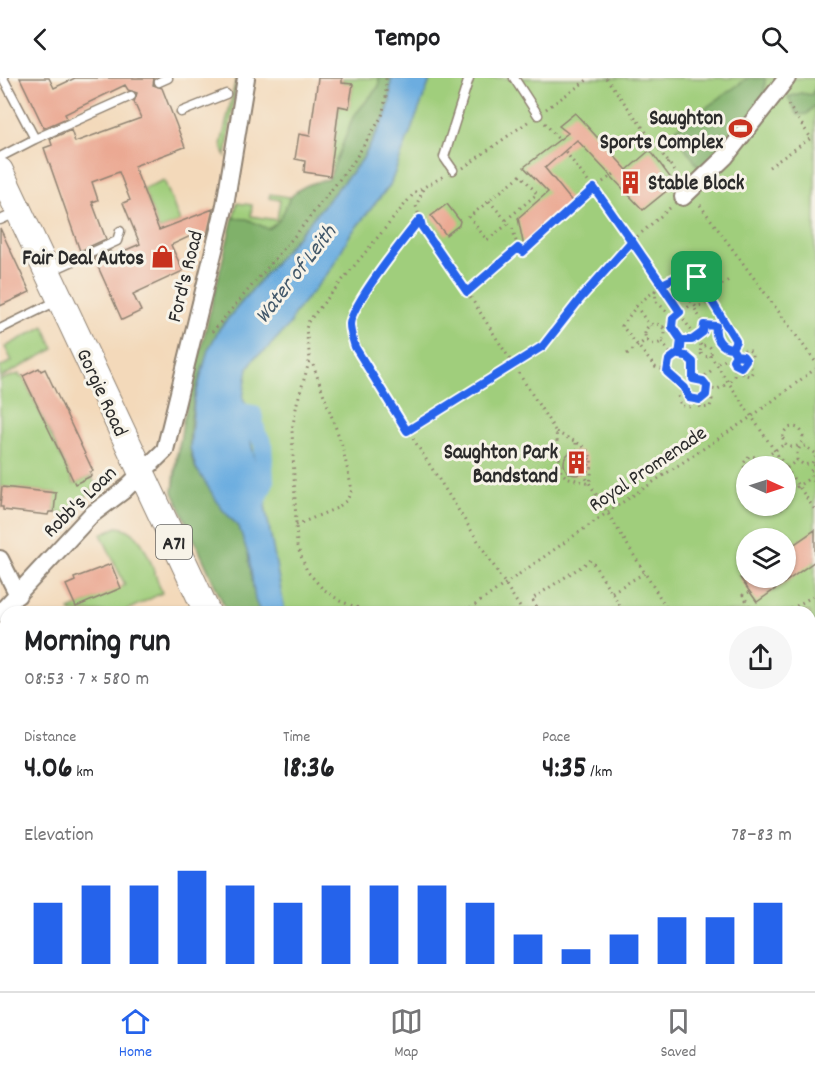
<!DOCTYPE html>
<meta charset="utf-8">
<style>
body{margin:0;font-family:Dekko,sans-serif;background:#f6f6f6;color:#202124;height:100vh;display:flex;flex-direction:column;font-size:22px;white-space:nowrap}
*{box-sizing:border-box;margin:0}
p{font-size:20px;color:#757577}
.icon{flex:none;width:33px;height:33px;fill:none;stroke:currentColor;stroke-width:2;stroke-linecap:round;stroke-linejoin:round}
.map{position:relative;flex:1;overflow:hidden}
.side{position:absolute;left:0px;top:528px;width:816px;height:386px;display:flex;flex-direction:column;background:#fff;border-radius:18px 18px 0 0;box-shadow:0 2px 4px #0004}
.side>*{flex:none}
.needle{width:39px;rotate:93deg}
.tools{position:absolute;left:736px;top:378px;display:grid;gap:12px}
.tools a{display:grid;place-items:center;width:60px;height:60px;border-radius:50%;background:#fff;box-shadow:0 2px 4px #0004;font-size:30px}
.pin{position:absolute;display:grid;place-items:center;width:51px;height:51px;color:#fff;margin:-26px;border-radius:12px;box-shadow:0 3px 9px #0006}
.round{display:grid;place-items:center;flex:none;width:63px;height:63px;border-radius:32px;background:#f6f6f6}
.summary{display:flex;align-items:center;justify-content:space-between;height:102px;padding:0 24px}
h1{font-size:33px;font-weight:700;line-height:45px}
.figures{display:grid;grid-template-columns:repeat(3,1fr);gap:9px;height:102px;padding:6px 24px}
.figures div{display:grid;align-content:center}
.figures b{font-size:30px;font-weight:700}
.figures small{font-size:16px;font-weight:400}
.figures p{font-size:16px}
.chart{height:168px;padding:12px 24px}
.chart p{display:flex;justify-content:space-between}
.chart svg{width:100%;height:108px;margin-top:6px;stroke:#2563eb;stroke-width:6}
header{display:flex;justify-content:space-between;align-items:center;height:78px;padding:0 24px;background:#fff;font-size:27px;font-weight:700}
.tab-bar{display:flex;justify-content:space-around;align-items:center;height:84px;border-top:2px solid #e0e0e0;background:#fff;font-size:16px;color:#757577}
.tab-bar a{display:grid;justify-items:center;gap:3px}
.tab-bar .selected{color:#2563eb}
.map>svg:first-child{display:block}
</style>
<header><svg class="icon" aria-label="back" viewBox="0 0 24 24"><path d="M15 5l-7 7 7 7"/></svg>Tempo<svg class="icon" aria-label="search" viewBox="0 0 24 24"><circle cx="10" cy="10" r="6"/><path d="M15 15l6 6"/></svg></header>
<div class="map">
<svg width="815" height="913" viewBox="0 0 815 913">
<rect width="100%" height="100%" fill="#f7f3e8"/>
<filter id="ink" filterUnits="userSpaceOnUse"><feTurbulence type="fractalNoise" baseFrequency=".0167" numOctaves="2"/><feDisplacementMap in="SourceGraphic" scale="12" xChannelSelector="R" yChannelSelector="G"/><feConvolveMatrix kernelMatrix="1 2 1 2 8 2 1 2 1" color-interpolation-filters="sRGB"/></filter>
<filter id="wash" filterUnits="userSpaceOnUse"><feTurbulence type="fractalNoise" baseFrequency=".008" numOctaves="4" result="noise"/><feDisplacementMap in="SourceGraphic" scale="24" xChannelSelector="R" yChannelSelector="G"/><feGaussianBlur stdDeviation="1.35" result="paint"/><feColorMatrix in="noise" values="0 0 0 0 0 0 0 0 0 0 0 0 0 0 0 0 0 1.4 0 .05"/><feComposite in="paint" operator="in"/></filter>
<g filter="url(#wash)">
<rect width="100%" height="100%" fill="#f3d9ba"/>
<path fill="#a0ce7b" stroke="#667c53" stroke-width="1.5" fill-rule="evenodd" d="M236,0h1l-11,78 -5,-11z
M342,0h37v8l-50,93 10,-73 10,1 4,-22 -11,-2z
M386,0h429v628l-5,1v-95h-583l-54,-120 3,-35 61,-254 15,2 -1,11 26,4 3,-20 -11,-2 1,-4 44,7 40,-40zM747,388h39v40h-39zM747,460h39v40h-39z
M164,102l16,42 -21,8 -16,-41z
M44,248l10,23 -54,29v-11l12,-6 -7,-14z
M19,296l1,3 3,-1 51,108 17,-8 5,10 -28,29 -14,-3 1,-19 -53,-6 -2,15v-122z
M117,449c28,1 36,44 45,66l-39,19h-52l-2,-2 56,-25 -24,-51z
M0,628l6,23v14l-6,2z
M0,730l3,7 3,-2v91l-6,-9z
M810,767l5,1v65l-5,9z
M6,827v72l-6,4v-33l5,-3 -5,-9v-27z
M810,846l5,3 -3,11 3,3 -3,14 3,12v24h-29l-6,-5h30z
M10,908h102l3,5h-114z
M626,908h30l-5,5h-31z"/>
<path fill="#80b16b" stroke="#566e4b" stroke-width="1.5" d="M379,0h12l-1,24 -5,16 -23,42 -142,168c-18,33 -42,105 -24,141 2,3 6,6 9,10 6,9 10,19 16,28 5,7 13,13 18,21 14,26 10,57 21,84h-33l-54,-120 10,-71 50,-203 14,1 21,10c13,-7 14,-14 20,-27 7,-15 26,-20 41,-23l24,-62 26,-31z
M748,0h17l-1,25 -41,50 -5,-2 -15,22 -30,-42z
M815,10v17l-8,9 -9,1 -10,-18 13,-4 10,2z"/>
<path fill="#6cade0" stroke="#4c6c86" stroke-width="1.5" d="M391,0h40l-41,107 -40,50 -19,34 -37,45 -3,9 -26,28 -10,6 -7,11 -5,30 7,15 1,29 8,33 -2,8 11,10 -3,12 20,107h-25l-5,-12 -6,-43 -10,-30 -17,-18 -26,-41 -6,-20 4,-46 14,-52 12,-22 142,-168 23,-42 5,-16z"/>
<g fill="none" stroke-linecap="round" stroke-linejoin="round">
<path stroke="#6cade0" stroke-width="18" d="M226,331l27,5 4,20 6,9 2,39 -8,19 -9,5"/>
</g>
<g id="blocks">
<path fill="#eba993" d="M20,0h29l5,10 21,-10h79l-1,7 9,3 23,59 -51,19 25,64 54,-21 -6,26 -10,-2 -26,12 12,26 -50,23 8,17 -19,9 -28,-62 16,-7 2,5 28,-12 -17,-41 7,-3 -11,-28 -27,10 6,18 -6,2 14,37 -26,12 -36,-103 8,-3 -2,-6 21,-9 4,12 66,-24 -7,-16 3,-9 -9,-3 -3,-5 -60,29 2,4 -23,10z
M318,0h24v5l11,1 -4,24 -10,-2 -9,70 -26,-4 1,-11 -10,-2 4,-25 11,2z
M575,35l52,57 23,-20 25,34 -32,26 -66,-70 -32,28 29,36 -50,43 -6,-29 30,-26 -24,-25 44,-34 -9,-7z
M447,126l13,17 -1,4 -13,10 -15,-19z
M0,150l30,64 -30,14z
M39,290l2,3 4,-2 48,102 -3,1 1,4 -16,8 -52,-108z
M564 385a12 12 0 1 1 24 0a12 12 0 1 1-24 0Z
M2,409l54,6 -2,19h-5l-1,3 -45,-5v-3h-3z
M815,452v31l-58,41 -17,-24h46v-28z
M111,486l10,24 -45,19 -10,-22 9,-4 -1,-3z"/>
</g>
</g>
<g filter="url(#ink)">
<use href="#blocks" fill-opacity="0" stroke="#8f8272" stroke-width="1.5"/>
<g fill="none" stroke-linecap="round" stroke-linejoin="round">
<defs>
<path id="lane" d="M514,0l24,37
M159,4l9,-4
M181,34l45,-18
M35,61l96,-43
M0,79l35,-18 -32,-61
M453,92l-9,-13 25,-79
M0,142l16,-7
M51,193l66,-30 3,-10
M0,251l59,-29"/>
<path id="street" d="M683,119l42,-40 62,-79
M0,481l18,36
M0,535l91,-98 32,-24 42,-41 60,-245 21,-127
M3,578l3,13
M161,908l4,5
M268,908l4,5
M225,913l8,-5
M747,913l1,-1"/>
<path id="secondary" d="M810,676h5"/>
<path id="primary" d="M0,93l207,441
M480,908l6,5"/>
</defs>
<use href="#lane" stroke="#8f8272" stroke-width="11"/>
<use href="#street" stroke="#8f8272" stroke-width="20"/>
<use href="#secondary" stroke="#8f8272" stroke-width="26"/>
<use href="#primary" stroke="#8f8272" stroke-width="28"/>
<path stroke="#8f8272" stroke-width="3" stroke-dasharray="1.5 4.5" stroke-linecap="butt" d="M606,0l74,100
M546,31l44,-31
M545,45l14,17
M769,89l42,-29 -24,-35
M463,90l66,-47
M663,90l6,-5
M489,123l23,26 6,21
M700,127l115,156
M670,130l-38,33 70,106
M420,141l-4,-13 8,-18
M506,142l31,-26 -16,-19 -52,42 18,23 21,-16
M671,200l24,-3 10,17
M655,212l1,11 17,17 -1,9 8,11 -1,17
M467,214l51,-44 5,4 71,-64 23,-16
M707,217l23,-16
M707,219l-1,7 -10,3 -5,-6 2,-8 9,-2 25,31
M691,220l-9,-6 -3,-8 -9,-5 -32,25 -16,22 33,41 9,3 21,18 -7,8 3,10 11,1 3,-6
M636,228l14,20
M683,233l9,-7
M645 256a10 10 0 1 1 20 0a10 10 0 1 1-20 0Z
M704,247l8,2 16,-4 8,16 -2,8 -7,1c-8,-5 -13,-12 -11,-22
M663,249l19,-17
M212,254l86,-100 56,-71 28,-45 4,-19v-19
M681,262h11l11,-8v-9l-9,-16
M662,264l11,15
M700.5 273a5.5 5.5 0 1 1 11 0a5.5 5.5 0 1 1-11 0Z
M627,276l20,-15
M739,276l7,-5 6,3v8l-6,3
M733 283a6 6 0 1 1 12 0a6 6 0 1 1-12 0Z
M710,277l75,111
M718,285l7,-3 8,2
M741,289l1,7 8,2 3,-5 -5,-8
M667,294l4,-14 15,-2 8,9 -1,14
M685 312a11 11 0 1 1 22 0a11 11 0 1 1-22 0Z
M730,303l4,-5 2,-11
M705,304l1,-7 8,-7
M707,310l9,2 9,-5
M697,323l4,7 9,-1 2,-8 -5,-6
M783 359a10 10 0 1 1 20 0a10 10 0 1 1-20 0Z
M407,353l136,-85 37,-47 52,-58 -67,-90
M556,354c32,17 39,13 34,52
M576,365v7l8,1 6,9 -2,10 -5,3 86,139
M815,375l-10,-7 -5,1 -3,5v8l7,5 8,-2 3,-6
M761,382l25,-17
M815,387l-6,8 6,10
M786,390l29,42
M787,390l10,-8
M747,395l-4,-9 6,-8 9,1 4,9
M786,416l24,-16
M741,421l6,-4
M770,428l8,4 6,-2 4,-5 -2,-8
M296,447l41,-17 10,-8 5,-10 -10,-45 -29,-80
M612,514l36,-21
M749,514l-6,3 10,17
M369,534l-29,-11 -18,-13 -15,-17 -10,-25 -5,-116 5,-27 13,-44 -4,-30 2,-7 107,-130 29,-16
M465,534l143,-100 143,-95 64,-48
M523,534l-168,-265c-2,-7 -5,-15 -5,-23 2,-21 54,-86 70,-105l2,8 23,30 111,175 5,40 5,5 24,7
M540,534l-8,-13 59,-39 33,52
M786,534l29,-17
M810,560h5"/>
<use href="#lane" stroke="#fff" stroke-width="8"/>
<use href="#street" stroke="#fff" stroke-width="16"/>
<use href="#secondary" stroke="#fff" stroke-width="22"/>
<use href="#primary" stroke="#fff" stroke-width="26"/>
</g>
</g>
<g fill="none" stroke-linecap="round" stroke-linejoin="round" filter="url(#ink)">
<defs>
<path id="route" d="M697,199l-16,-2 -19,9 -68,-96 -71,64 -5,-4 -51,44 -45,-65 -2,-8c-16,20 -68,84 -70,105 0,8 3,16 5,23l52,84 136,-85 37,-47 52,-58 48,71 -7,6 -1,9 9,13 -2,15 7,1 7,6v17l10,2 4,5 -1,9 -6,5 -11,-2 -4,-10 -18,-16 2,-12c8,-7 14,-7 12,-20h11l11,-8 1,-7 12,1c-2,11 5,22 16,22l4,7 -3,5 2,4 6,3 5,-7 -3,-4 -7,-1 -4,-7 4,-7 -39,-64"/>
</defs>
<use href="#route" stroke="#fff" stroke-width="12"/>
<use href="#route" stroke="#2563eb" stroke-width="8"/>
</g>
<defs>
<symbol id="stadium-bare" viewBox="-9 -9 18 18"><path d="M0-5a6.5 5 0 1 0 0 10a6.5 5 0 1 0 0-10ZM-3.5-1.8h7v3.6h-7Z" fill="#c8321e" stroke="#f7f3e8" stroke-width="2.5" paint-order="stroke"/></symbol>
<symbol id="building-bare" viewBox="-9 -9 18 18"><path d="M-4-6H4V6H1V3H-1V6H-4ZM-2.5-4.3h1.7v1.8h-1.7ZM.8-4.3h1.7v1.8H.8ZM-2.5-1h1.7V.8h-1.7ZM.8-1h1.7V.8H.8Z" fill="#c8321e" stroke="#f7f3e8" stroke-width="2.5" paint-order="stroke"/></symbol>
<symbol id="shop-bare" viewBox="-9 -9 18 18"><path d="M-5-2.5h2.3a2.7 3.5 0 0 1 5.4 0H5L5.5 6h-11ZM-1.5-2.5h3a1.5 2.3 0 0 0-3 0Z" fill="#c8321e" stroke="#f7f3e8" stroke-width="2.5" paint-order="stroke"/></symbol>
</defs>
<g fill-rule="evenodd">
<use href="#stadium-bare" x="724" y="34" width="33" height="33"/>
<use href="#building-bare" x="614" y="88" width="33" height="33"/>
<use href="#shop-bare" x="146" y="162" width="33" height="33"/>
<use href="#building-bare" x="560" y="368" width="33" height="33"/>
</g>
<g text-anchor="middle" stroke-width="6" stroke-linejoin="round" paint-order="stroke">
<rect fill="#f7f3e8" stroke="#686764" stroke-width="1.5" x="156" y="447" width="36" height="34" rx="4.5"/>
<g font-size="20" font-weight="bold" fill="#2b2b2b">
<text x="174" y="471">A71</text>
</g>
<g font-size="21" font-weight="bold" fill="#2b2b2b" stroke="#f7f3e8" text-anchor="end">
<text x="723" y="46">Saughton<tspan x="723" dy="24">Sports Complex</tspan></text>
<text x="648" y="111" text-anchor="start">Stable Block</text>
<text x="144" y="186">Fair Deal Autos</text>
<text x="558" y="380">Saughton Park<tspan x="558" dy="24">Bandstand</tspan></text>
</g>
<g font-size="21" fill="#2b2b2b" stroke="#f7f3e8">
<text transform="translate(184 198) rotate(-76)" y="7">Ford's Road</text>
<text transform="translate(103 314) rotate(65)" y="7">Gorgie Road</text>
<text transform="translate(647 390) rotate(-34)" y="7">Royal Promenade</text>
<text transform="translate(79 423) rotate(-44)" y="7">Robb's Loan</text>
</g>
<g font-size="22" font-style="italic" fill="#42586a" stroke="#f7f3e8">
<text transform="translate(294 195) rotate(-52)" y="8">Water of Leith</text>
</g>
</g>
</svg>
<div class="tools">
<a><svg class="needle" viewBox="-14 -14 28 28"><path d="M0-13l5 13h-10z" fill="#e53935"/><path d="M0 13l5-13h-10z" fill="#757577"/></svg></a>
<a><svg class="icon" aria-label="layers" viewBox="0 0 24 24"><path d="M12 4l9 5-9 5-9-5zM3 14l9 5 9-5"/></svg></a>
</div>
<div class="pin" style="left:697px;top:199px;background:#1e9e55"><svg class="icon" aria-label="arrive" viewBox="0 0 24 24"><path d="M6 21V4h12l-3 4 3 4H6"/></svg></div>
<section class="side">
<div class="summary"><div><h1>Morning run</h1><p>08:53 · 7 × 580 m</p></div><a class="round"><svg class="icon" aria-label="share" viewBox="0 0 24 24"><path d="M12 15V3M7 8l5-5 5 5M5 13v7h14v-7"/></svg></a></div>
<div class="figures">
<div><p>Distance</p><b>4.06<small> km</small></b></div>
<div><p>Time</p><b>18:36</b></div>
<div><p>Pace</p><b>4:35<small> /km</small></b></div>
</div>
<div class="chart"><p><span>Elevation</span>78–83 m</p>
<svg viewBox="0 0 160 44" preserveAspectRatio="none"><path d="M5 44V19M15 44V12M25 44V12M35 44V6M45 44V12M55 44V19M65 44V12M75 44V12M85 44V12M95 44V19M105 44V32M115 44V38M125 44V32M135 44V25M145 44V25M155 44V19"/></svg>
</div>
</section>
</div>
<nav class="tab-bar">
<a class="selected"><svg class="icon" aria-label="home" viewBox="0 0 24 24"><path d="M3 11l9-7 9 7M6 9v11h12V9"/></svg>Home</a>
<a><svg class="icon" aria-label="map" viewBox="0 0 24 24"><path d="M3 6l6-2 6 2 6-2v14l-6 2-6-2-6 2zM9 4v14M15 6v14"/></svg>Map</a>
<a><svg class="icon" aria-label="saved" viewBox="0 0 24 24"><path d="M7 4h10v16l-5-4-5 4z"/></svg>Saved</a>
</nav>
